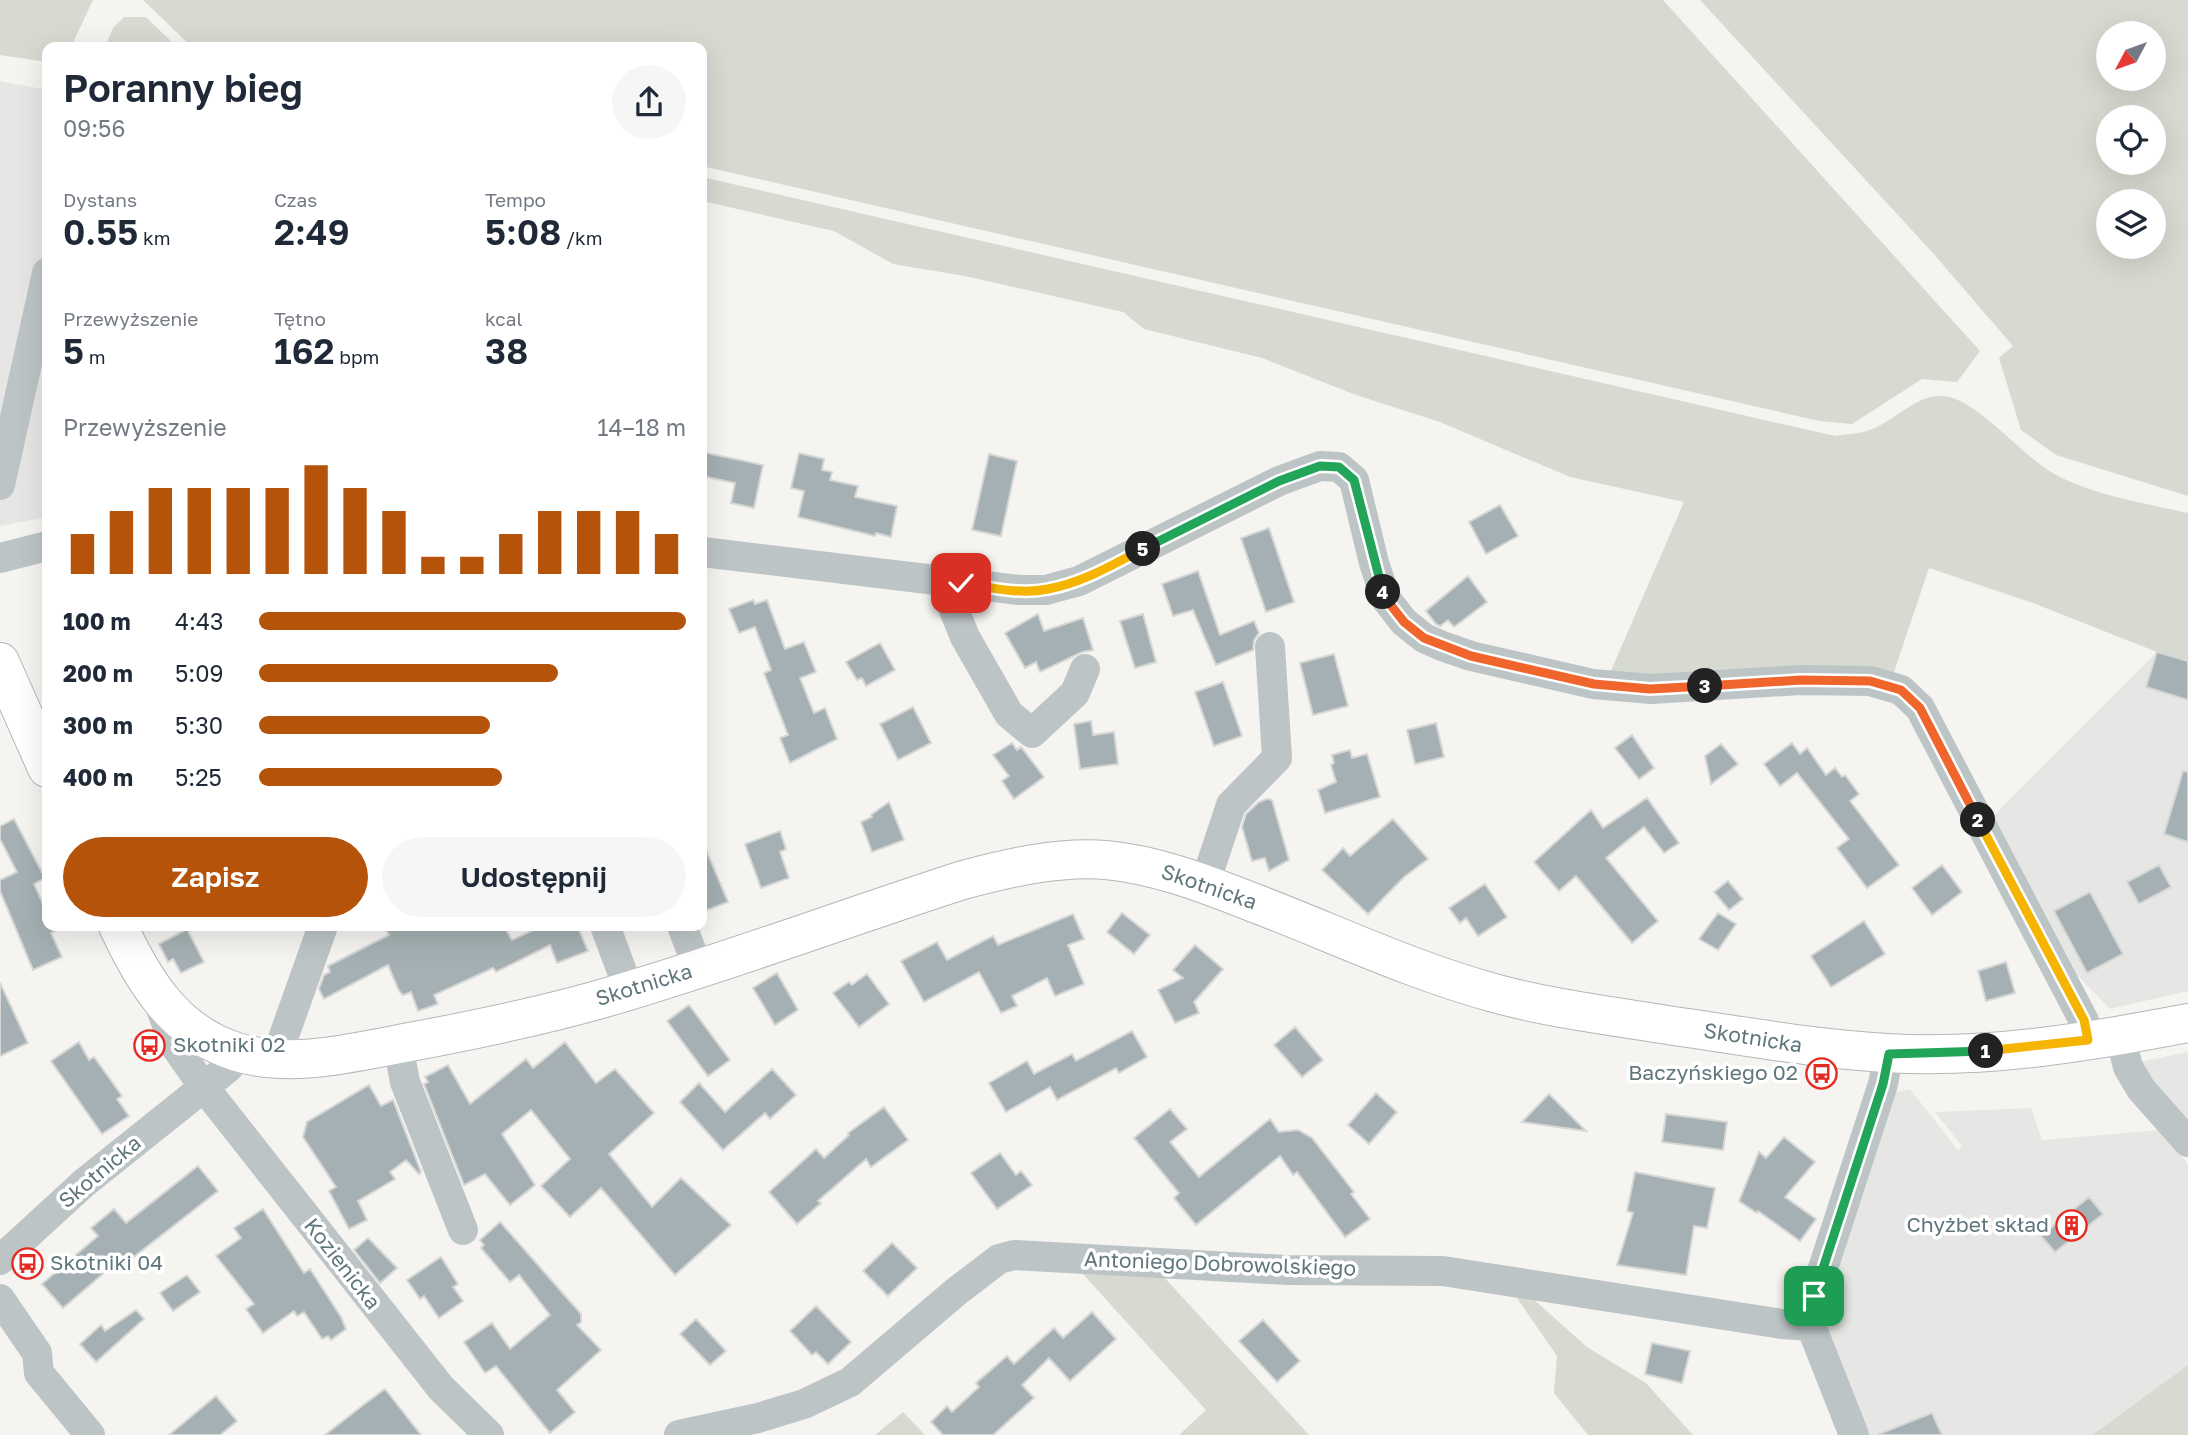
<!DOCTYPE html>
<html lang="pl">
<meta charset="utf-8">
<style>
body{margin:0;font-family:"Golos Text",sans-serif;background:#f6f6f7;color:#1f2937;height:100vh;display:flex;flex-direction:column;font-size:26px;white-space:nowrap}
*{box-sizing:border-box;margin:0}
p{font-size:23px;color:#747a83}
.icon{flex:none;width:38px;height:38px;fill:none;stroke:currentColor;stroke-width:2;stroke-linecap:round;stroke-linejoin:round}
.map{position:relative;flex:1;overflow:hidden}
.details{position:absolute;left:42px;top:42px;width:665px;height:889px;display:flex;flex-direction:column;background:#fff;border-radius:14px;box-shadow:0 7px 28px #0002}
.details>*{flex:none}
.needle{width:46px;rotate:229deg}
.fabs{position:absolute;left:2096px;top:21px;display:grid;gap:14px}
.fabs a{display:grid;place-items:center;width:70px;height:70px;border-radius:50%;background:#fff;box-shadow:0 7px 28px #0002;font-size:35px}
.pin{position:absolute;display:grid;place-items:center;width:60px;height:60px;color:#fff;margin:-30px;border-radius:14px;box-shadow:0 4px 10px #0006}
.km{position:absolute;width:35px;height:35px;margin:-18px;border-radius:50%;background:#222;color:#fff;font-size:19px;line-height:35px;text-align:center}
.round{display:grid;place-items:center;flex:none;width:74px;height:74px;border-radius:37px;background:#f6f6f7}
.headline{display:flex;align-items:center;justify-content:space-between;height:119px;padding:0 21px}
h1{font-size:38px;font-weight:600;line-height:52px}
.metrics{display:grid;grid-template-columns:repeat(3,1fr);gap:10px;height:119px;padding:7px 21px}
.metrics div{display:grid;align-content:center}
.metrics b{font-size:35px;font-weight:600}
.metrics small{font-size:19px;font-weight:400}
.metrics p{font-size:19px}
.chart{height:196px;padding:14px 21px}
.chart p{display:flex;justify-content:space-between}
.chart svg{width:100%;height:126px;margin-top:7px;stroke:#b45309;stroke-width:6}
.cta{display:flex;gap:14px;margin-top:auto;padding:14px 21px}
.cta a{flex:1;height:80px;border-radius:42px;background:#b45309;color:#fff;font-size:28px;font-weight:600;line-height:80px;text-align:center}
.cta a+a{background:#f6f6f7;color:#1f2937}
ul{padding:0 21px;list-style:none;font-size:23px}
li{display:grid;grid-template-columns:112px 84px 1fr;align-items:center;height:52px}
li i{height:18px;border-radius:9px;background:#b45309}
.map>svg:first-child{display:block}
</style>
<div class="map">
<svg width="2188" height="1435" viewBox="0 0 2188 1435">
<rect width="100%" height="100%" fill="#f5f4f1"/>
<path fill="#e6e6e5" d="M0,81l47,9v427l-47,9z
M2157,652l31,9v330l-78,18 -35,-36 -85,-154z
M2188,1052v72l-53,-61z
M1910,1089l48,61 4,-4 -27,-34 96,-4 11,32 118,-10 28,34v201l-96,70h-223l-48,-119 75,-224z"/>
<path fill="#d6dad0" fill-rule="evenodd" d="M0,0h93l-22,47h-24v15l-47,-7z
M143,0h1520l317,351 -23,31 -35,-3 -70,45 -33,-3 -1117,-255v-119h-510z
M1700,0h488v496l-132,-41 -35,-25 -22,-72 14,-12 -81,-94zM2109,33h45v46h-45zM2109,117h45v46h-45zM2109,201h45v46h-45z
M124,17h22l31,30h-72l8,-19z
M702,177l1133,259c12,-2 26,-2 37,-7 23,-8 46,-36 72,-33 34,3 80,64 116,81 40,20 85,26 128,36v148l-31,-9 -124,-49 -104,-35 -35,104 -219,6 -65,-5 74,-171 -114,-25 -130,-55 -84,-27 -94,-37 -118,-29 -21,-17 -158,-36 -72,-12 -59,-33 -132,-30z
M1083,1274l80,2 146,159h-130l27,-25z
M1530,1296l57,51 59,36 47,52h-105l-34,-42 3,-37 -40,-58z
M2188,1365v70h-96z
M903,1412l22,23h-50z"/>
<path fill="#a4b0b3" stroke="#d6d6d4" stroke-width="2" d="M702,452l61,13 -9,43 -23,-5 4,-20 -33,-7z
M799,453l25,6 -2,11 10,2 -2,8 28,6 -3,11 42,9 -6,31 -15,-4 -1,3 -77,-19 6,-26 -13,-3z
M989,454l28,7 -16,75 -29,-6z
M1500,505l18,31 -32,18 -17,-32z
M1269,528l25,74 -28,10 -25,-74z
M1198,571l22,64 34,-14 5,12 -5,7 -1,10 -37,15 -23,-55 -20,6 -11,-32z
M1468,576l19,26 -33,25 -6,-7 -8,6 -4,-2 -10,-13z
M753,600l2,4 12,-4 18,49 19,-7 12,30 -16,6 14,35 11,-5 12,31 -47,24 -10,-25 8,-3 -24,-62 7,-3 -16,-43 -16,6 -10,-24z
M1038,614l6,17 39,-13 10,32 -11,2 -42,20 -4,-10 -11,6 -20,-35z
M1143,614l13,48 -21,6 -15,-47z
M880,643l15,27 -29,16 -4,-8 -5,2 -11,-18z
M2157,652l31,9v39l-42,-13z
M1334,654l14,52 -35,9 -13,-52z
M1223,682l19,54 -28,10 -19,-54z
M913,707l18,36 -33,17 -18,-36z
M1091,721l2,14 21,-3 4,32 -38,5 -6,-45z
M1436,723l8,34 -29,7 -8,-34z
M1632,735l22,33 -15,11 -24,-31z
M1012,743l5,7 4,-3 23,30 -30,22 -12,-18 7,-5 -16,-21z
M1792,743l8,11 7,-6 19,27 9,-7 7,9 3,-2 14,19 -9,7 49,64 -32,23 -30,-40 12,-9 -52,-66 -17,13 -16,-22z
M1721,744l17,20 -27,20 -6,-28z
M1350,750l2,8 15,-4 13,43 -55,16 -7,-23 18,-8 -5,-17 3,-2 -2,-8z
M2183,771l5,1v70l-24,-8z
M1647,798l32,45 -15,10 -20,-26 -38,31 52,63 -26,22 -56,-67 -17,15 -25,-29 57,-52 12,18z
M1267,799l5,1 17,60 -20,11 -4,-13 -13,3 -10,-34 4,-13 13,-12z
M889,802l15,38 -32,12 -11,-30 11,-5 -1,-2z
M14,819l31,59 -11,6 13,29v13h6l2,5 -4,2 11,24 -29,13 -33,-79v-11l17,-8 -17,-33v-13z
M1393,819l35,40 -24,18 -36,37 -46,-44 21,-22 7,8z
M780,831l6,18 -6,3 9,26 -28,10 -16,-44z
M702,840l26,62 -26,10z
M1942,865l20,27 -30,23 -20,-27z
M2159,865l12,22 -32,17 -12,-22z
M1728,881l15,18 -14,11 -15,-18z
M1485,884l22,33 -29,19 -12,-18 -6,5 -11,-15z
M2090,892l33,62 -36,19 -33,-62z
M1122,913l28,22 -16,19 -27,-22z
M1718,913l18,11 -18,26 -19,-11z
M1073,914l11,25 -16,6 16,39 -29,12 -8,-18 -35,18 5,10 -16,7 -22,-41 -55,30 -23,-41 36,-19 10,18 46,-24 5,9z
M1864,921l21,33 -54,33 -20,-31z
M384,926h120l8,14 30,-14h44l-7,4 9,21 -31,12 -7,-18 -54,27 -3,-4 -59,27 4,9 -20,7 -7,-19 -8,3 -4,-4 -11,-26 -64,34 -5,-10 5,-14 6,-3 -2,-6 61,-31z
M187,929l17,33 -23,11 -8,-14 -5,3 -9,-18z
M1195,945l28,24 -29,33 5,11 -24,10 -17,-33 25,-12 -10,-8z
M2006,962l9,31 -29,8 -8,-30z
M777,973l21,37 -23,15 -22,-37z
M867,974l22,30 -30,23 -26,-34 16,-11 3,3z
M0,983l28,60 -28,13z
M689,1005l41,55 -22,16 -41,-55z
M1295,1027l28,33 -21,17 -28,-32z
M1132,1031l15,26 -28,16 -3,-5 -59,32 -7,-13 -44,25 -17,-29 38,-22 7,13 38,-20 4,7z
M79,1042l10,18 5,-3 28,39 -5,3 12,17 -27,18 -51,-73z
M565,1042l31,41 19,-14 39,44 -45,41 43,53 29,-29 50,47 -56,50 -74,-87 -31,29 -29,-31 29,-27 -39,-49 -29,24 33,51 -25,20 -25,-31 -21,11 -40,-101 4,-2 -3,-5 23,-12 22,39 56,-45 7,9z
M772,1069l24,26 -26,24 -5,-6 -42,37 -43,-48 19,-19 26,29z
M369,1085l12,21 12,-6 28,72 -2,2 -13,-14 -16,12 5,7 -37,22 9,19 -18,9 -20,-38 7,-4 -33,-50 4,-15z
M1376,1093l21,19 -28,32 -21,-19z
M1549,1094l37,37 -64,-9z
M884,1107l24,33 -37,27 -5,-8 -48,42 3,2 -24,21 -28,-32 47,-43 8,9 25,-23 -1,-2z
M1170,1109l17,20 -17,13 29,35 71,-58 9,13 19,-2 14,8 42,54 -3,2 19,25 -25,18 -48,-65 -4,3 -13,-19 -84,69 -22,-27 5,-5 -45,-55z
M1666,1114l61,8 -4,28 -61,-8z
M1784,1137l31,25 -30,35 31,22 -16,22 -42,-30 -1,2 -18,-12 20,-49 7,6z
M1000,1153l16,22 5,-4 11,14 -35,24 -26,-36z
M198,1166l20,25 -96,75 -4,-5 -55,47 -21,-24 56,-48 -7,-8 23,-19 12,14z
M1635,1172l80,16 -8,40 -13,-2 -8,49 -69,-10 16,-52 -6,-2z
M2089,1197l14,17 -48,38 -14,-16z
M263,1209l41,64 6,-4 31,48 5,12 -15,11 -3,-4 -6,3 -18,-27 -7,4 -3,-5 -31,22 -17,-24 8,-5 -38,-48 25,-18 -7,-10z
M500,1222l81,92v8l-4,3 24,25 -44,40 18,22 -25,21 -54,-67 -11,7 -21,-31 28,-19 18,26 40,-34 -31,-40 -9,7 -29,-34 3,-3 -4,-5z
M368,1238l29,30 -17,15 -26,-33z
M892,1243l25,25 -29,28 -25,-25z
M441,1257l17,27 -5,3 10,14 -24,17 -15,-22 -4,3 -13,-19z
M187,1275l13,17 -27,19 -13,-18z
M816,1306l35,36 -23,22 -12,-12 -4,3 -22,-24z
M136,1310l8,9 -48,43 -16,-18 21,-19 4,6z
M1092,1312l24,27 -46,42 -21,-23 -27,27 12,13 -41,37h-50l-12,-13 16,-16 5,6 27,-25 -3,-4 31,-27 7,8 40,-36 9,10z
M696,1319l30,32 -16,14 -30,-31z
M1263,1320l37,41 -23,21 -38,-41z
M1652,1343l38,8 -8,32 -37,-9z
M385,1389l36,46h-96l37,-29z
M216,1396l21,25 -17,14h-51z
M1932,1413l10,22h-63v-1z"/>
<g fill="none" stroke-linecap="round" stroke-linejoin="round">
<defs>
<path id="major" d="M0,662l47,106
M118,926c26,56 57,107 119,126 55,17 118,0 173,-10 64,-12 128,-25 191,-43 122,-35 241,-80 362,-119 45,-12 96,-24 143,-20 53,5 102,25 151,44 78,30 156,67 237,89 58,16 120,23 180,33 71,10 141,23 213,27 100,6 203,-11 301,-30"/>
</defs>
<use href="#major" stroke="#b1b7ba" stroke-width="40"/>
<path stroke="#bdc4c6" stroke-width="30" d="M0,485l47,-212
M702,552l317,38h27l33,-9 200,-100 41,-15 19,1 15,13 20,83 12,36 18,23 20,16 18,8 29,10 122,28 58,5 150,-9 69,1 31,9 19,18 164,313 4,19
M0,558l47,-12
M948,581v14l17,42 44,77 23,19 43,-40 10,-24
M1205,883l26,-78 46,-47 -7,-111
M605,926l24,64
M682,926l16,42
M158,1001l17,45 28,40 238,302 48,47
M2120,1036l8,31 13,22 47,53
M398,1044l7,38 58,148
M276,1058l47,-132
M0,1260l84,-77 145,-116 7,-16
M0,1299l37,54 2,20 51,62
M679,1435l79,-17 46,-14 46,-22 107,-91 42,-32 15,-4 273,15 156,1 339,53 29,2
M1854,1435l-43,-109 3,-30 69,-212 6,-31"/>
<use href="#major" stroke="#fff" stroke-width="38"/>
</g>
<g fill="none" stroke-linecap="round" stroke-linejoin="round">
<defs>
<path id="split-1" d="M1814,1296l69,-212 6,-30 97,-3"/>
<path id="split-2" d="M1978,820l106,200 4,20 -102,11"/>
<path id="split-3" d="M1705,686l96,-6 69,1 31,9 19,18 58,112"/>
<path id="split-4" d="M1383,592l3,7 18,23 20,16 47,18 123,28 56,5 55,-3"/>
<path id="split-5" d="M1143,549l136,-68 41,-15 19,1 15,13 29,112"/>
<path id="split-6" d="M961,583c28,4 59,12 87,6 34,-6 64,-24 95,-40"/>
</defs>
<use href="#split-1" stroke="#fff" stroke-width="14"/>
<use href="#split-2" stroke="#fff" stroke-width="14"/>
<use href="#split-3" stroke="#fff" stroke-width="14"/>
<use href="#split-4" stroke="#fff" stroke-width="14"/>
<use href="#split-5" stroke="#fff" stroke-width="14"/>
<use href="#split-6" stroke="#fff" stroke-width="14"/>
<use href="#split-1" stroke="#22a559" stroke-width="9"/>
<use href="#split-2" stroke="#f5b400" stroke-width="9"/>
<use href="#split-3" stroke="#f0652b" stroke-width="9"/>
<use href="#split-4" stroke="#f0652b" stroke-width="9"/>
<use href="#split-5" stroke="#22a559" stroke-width="9"/>
<use href="#split-6" stroke="#f5b400" stroke-width="9"/>
</g>
<defs>
<symbol id="bus-ring" viewBox="-11 -11 22 22"><circle r="9.5" fill="#fff" stroke="#e62921" stroke-width="1.5"/><path d="M-5-6H5V4H4V6H2V4H-2V6H-4V4H-5ZM-3.5-4V0h7V-4ZM-3.5 1.2v1.5H-2V1.2ZM2 1.2v1.5H3.5V1.2Z" fill="#e62921"/></symbol>
<symbol id="building-ring" viewBox="-11 -11 22 22"><circle r="9.5" fill="#fff" stroke="#e62921" stroke-width="1.5"/><path d="M-4-6H4V6H1V3H-1V6H-4ZM-2.5-4.3h1.7v1.8h-1.7ZM.8-4.3h1.7v1.8H.8ZM-2.5-1h1.7V.8h-1.7ZM.8-1h1.7V.8H.8Z" fill="#e62921"/></symbol>
</defs>
<g fill-rule="evenodd">
<use href="#bus-ring" x="132" y="1028" width="35" height="35"/>
<use href="#bus-ring" x="1804" y="1056" width="35" height="35"/>
<use href="#building-ring" x="2054" y="1208" width="35" height="35"/>
<use href="#bus-ring" x="10" y="1246" width="35" height="35"/>
</g>
<g text-anchor="middle" stroke-width="7" stroke-linejoin="round" paint-order="stroke">
<g font-size="21" fill="#5f767d" stroke="#fff">
<text transform="translate(1209 887) rotate(19)" y="7">Skotnicka</text>
<text transform="translate(644 985) rotate(-17)" y="7">Skotnicka</text>
<text transform="translate(1753 1038) rotate(9)" y="7">Skotnicka</text>
<text transform="translate(100 1172) rotate(-40)" y="7">Skotnicka</text>
<text transform="translate(342 1264) rotate(52)" y="7">Kozienicka</text>
<text transform="translate(1220 1264) rotate(2)" y="7">Antoniego Dobrowolskiego</text>
</g>
<g font-size="21" fill="#5f767d" stroke="#fff" text-anchor="start">
<text x="173" y="1052">Skotniki 02</text>
<text x="1798" y="1080" text-anchor="end">Baczyńskiego 02</text>
<text x="2049" y="1232" text-anchor="end">Chyżbet skład</text>
<text x="50" y="1270">Skotniki 04</text>
</g>
</g>
</svg>
<div class="fabs">
<a><svg class="needle" viewBox="-14 -14 28 28"><path d="M0-13l5 13h-10z" fill="#e53935"/><path d="M0 13l5-13h-10z" fill="#747a83"/></svg></a>
<a><svg class="icon" aria-label="locate" viewBox="0 0 24 24"><circle cx="12" cy="12" r="6"/><path d="M12 2v4M12 18v4M2 12h4M18 12h4"/></svg></a>
<a><svg class="icon" aria-label="layers" viewBox="0 0 24 24"><path d="M12 4l9 5-9 5-9-5zM3 14l9 5 9-5"/></svg></a>
</div>
<div class="pin" style="left:1814px;top:1296px;background:#1e9e55"><svg class="icon" aria-label="arrive" viewBox="0 0 24 24"><path d="M6 21V4h12l-3 4 3 4H6"/></svg></div>
<div class="pin" style="left:961px;top:583px;background:#d93025"><svg class="icon" aria-label="check" viewBox="0 0 24 24"><path d="M5 12l5 5 9-10"/></svg></div>
<b class="km" style="left:1986px;top:1051px">1</b>
<b class="km" style="left:1978px;top:820px">2</b>
<b class="km" style="left:1705px;top:686px">3</b>
<b class="km" style="left:1383px;top:592px">4</b>
<b class="km" style="left:1143px;top:549px">5</b>
<section class="details">
<div class="headline"><div><h1>Poranny bieg</h1><p>09:56</p></div><a class="round"><svg class="icon" aria-label="share" viewBox="0 0 24 24"><path d="M12 15V3M7 8l5-5 5 5M5 13v7h14v-7"/></svg></a></div>
<div class="metrics">
<div><p>Dystans</p><b>0.55<small> km</small></b></div>
<div><p>Czas</p><b>2:49</b></div>
<div><p>Tempo</p><b>5:08<small> /km</small></b></div>
</div>
<div class="metrics">
<div><p>Przewyższenie</p><b>5<small> m</small></b></div>
<div><p>Tętno</p><b>162<small> bpm</small></b></div>
<div><p>kcal</p><b>38</b></div>
</div>
<div class="chart"><p><span>Przewyższenie</span>14–18 m</p>
<svg viewBox="0 0 160 44" preserveAspectRatio="none"><path d="M5 44V30M15 44V22M25 44V14M35 44V14M45 44V14M55 44V14M65 44V6M75 44V14M85 44V22M95 44V38M105 44V38M115 44V30M125 44V22M135 44V22M145 44V22M155 44V30"/></svg>
</div>
<ul>
<li><b>100 m</b>4:43<i style="width:100%"></i></li>
<li><b>200 m</b>5:09<i style="width:70%"></i></li>
<li><b>300 m</b>5:30<i style="width:54%"></i></li>
<li><b>400 m</b>5:25<i style="width:57%"></i></li>
</ul>
<div class="cta"><a>Zapisz</a><a>Udostępnij</a></div>
</section>
</div>
